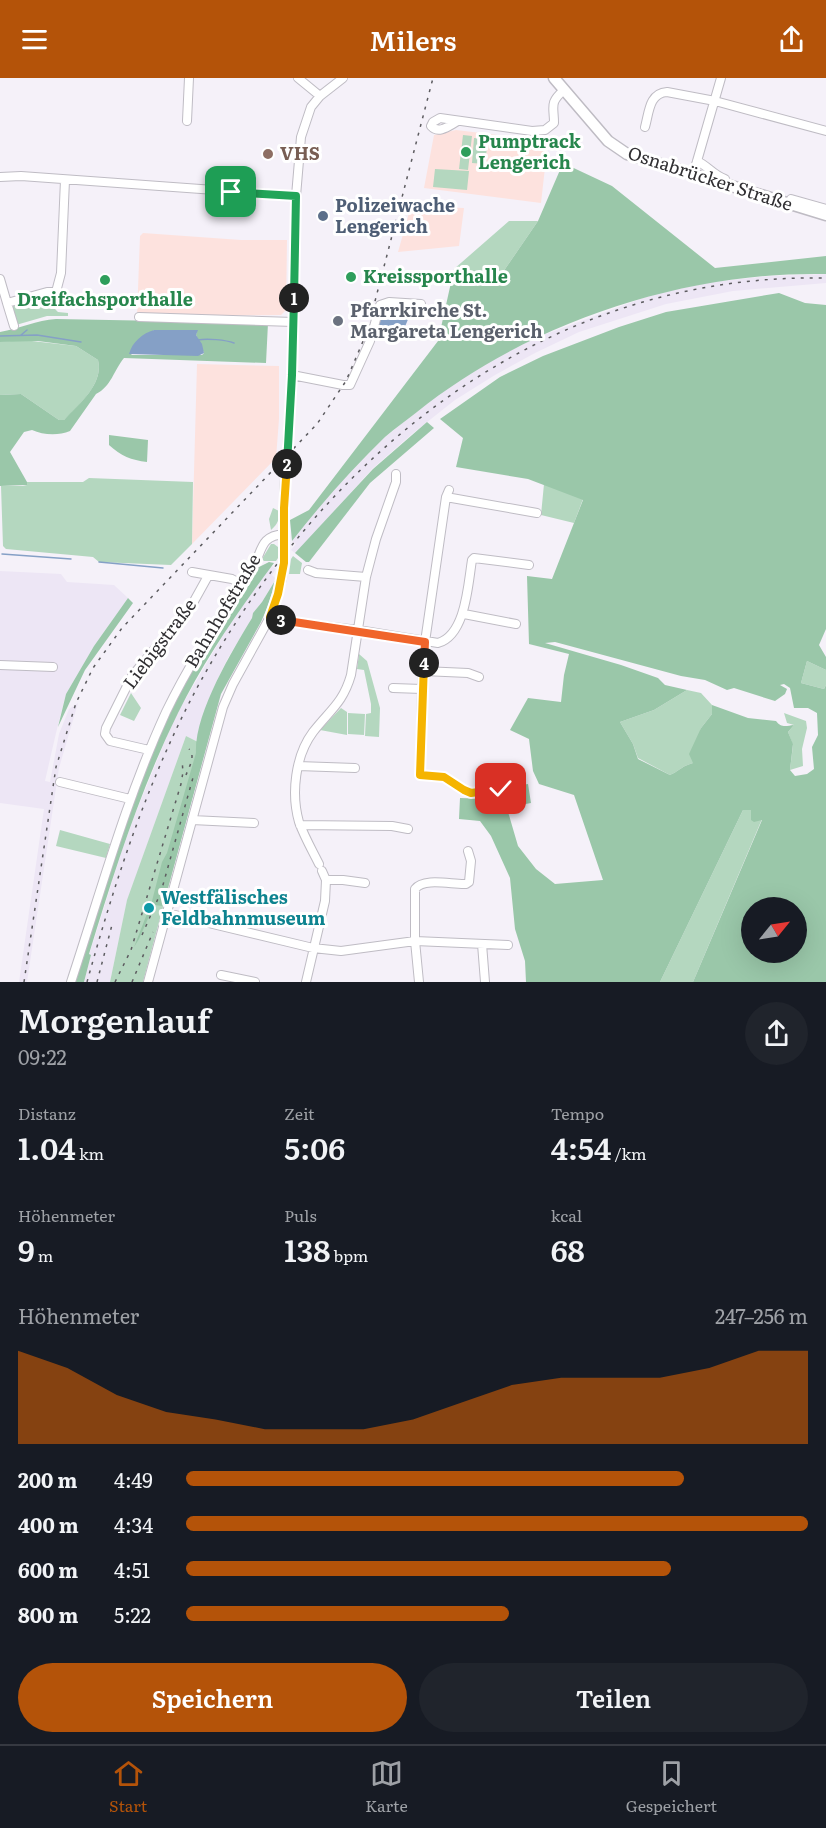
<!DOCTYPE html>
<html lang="de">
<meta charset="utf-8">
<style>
body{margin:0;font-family:Literata,serif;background:#20242c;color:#f1f3f6;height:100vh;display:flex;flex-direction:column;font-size:22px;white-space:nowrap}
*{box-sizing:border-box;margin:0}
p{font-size:20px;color:#9ea1a6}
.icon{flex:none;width:33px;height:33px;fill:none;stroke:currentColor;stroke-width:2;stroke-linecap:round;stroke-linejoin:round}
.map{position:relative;height:904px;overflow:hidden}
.panel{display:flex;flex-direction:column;background:#171b24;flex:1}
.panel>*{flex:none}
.needle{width:39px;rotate:60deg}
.tools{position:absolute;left:741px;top:819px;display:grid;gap:12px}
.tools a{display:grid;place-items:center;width:66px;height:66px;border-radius:50%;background:#171b24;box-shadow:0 6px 24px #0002;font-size:30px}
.pin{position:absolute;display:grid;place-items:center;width:51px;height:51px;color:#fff;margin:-26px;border-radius:12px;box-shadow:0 3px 9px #0006}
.km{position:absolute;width:30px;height:30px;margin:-15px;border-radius:50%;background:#222;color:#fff;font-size:16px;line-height:30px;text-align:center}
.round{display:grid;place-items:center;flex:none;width:63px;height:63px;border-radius:32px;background:#20242c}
.overview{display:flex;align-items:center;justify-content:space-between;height:102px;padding:0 18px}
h1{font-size:33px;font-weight:600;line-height:45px}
.metrics{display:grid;grid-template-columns:repeat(3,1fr);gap:9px;height:102px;padding:6px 18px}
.metrics div{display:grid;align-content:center}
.metrics b{font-size:30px;font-weight:600}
.metrics small{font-size:16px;font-weight:400}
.metrics p{font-size:16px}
.chart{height:168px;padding:12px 18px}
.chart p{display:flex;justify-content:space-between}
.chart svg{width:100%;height:108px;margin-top:6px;fill:#b45309;opacity:.7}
.button{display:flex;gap:12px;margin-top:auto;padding:12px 18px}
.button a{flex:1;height:69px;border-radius:36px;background:#b45309;color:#fff;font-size:24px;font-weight:600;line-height:69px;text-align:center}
.button a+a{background:#20242c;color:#f1f3f6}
ul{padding:0 18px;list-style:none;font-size:20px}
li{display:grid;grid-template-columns:96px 72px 1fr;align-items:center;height:45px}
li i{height:15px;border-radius:8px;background:#b45309}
header{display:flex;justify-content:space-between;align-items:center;height:78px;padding:0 18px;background:#b45309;color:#fff;font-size:27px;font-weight:600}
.menu{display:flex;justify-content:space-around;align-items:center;height:84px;border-top:2px solid #363941;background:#171b24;font-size:16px;color:#9ea1a6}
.menu a{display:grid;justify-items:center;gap:3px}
.menu .active{color:#b45309}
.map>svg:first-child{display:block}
</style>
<header><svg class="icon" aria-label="menu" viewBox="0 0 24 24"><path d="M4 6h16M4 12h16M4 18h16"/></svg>Milers<svg class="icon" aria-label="share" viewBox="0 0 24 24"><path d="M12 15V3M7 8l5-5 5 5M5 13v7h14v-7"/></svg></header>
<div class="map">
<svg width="826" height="904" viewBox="0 0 826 904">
<rect width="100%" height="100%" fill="#f5f1f9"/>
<path fill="#ede6f5" d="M826,196v9l-93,8 -67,13 -87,28 -44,21 -40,22 -40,25 -43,34 -40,35 -72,80 -5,4 -4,-3 5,-6 -4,-3 4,-8 38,-44 51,-52 58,-46 48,-31 47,-23 116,-43 58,-12 58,-6z
M272,488l4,3 -4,6 4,4 -14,23 -9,11 -1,5 -24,40 -13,27 -19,56 -10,-5 -59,165 -17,81h-26l7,-27h-2l33,-105 14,-38 31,-76 12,-26 49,-83 33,-48z
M0,493l61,3 6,8 47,3 14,13 -34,48 -28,48 -10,39 -11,48 5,1 9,-48 10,-25 9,-6 -19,65 -32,214h-8l25,-173 -44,-6z"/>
<path fill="#fde2de" d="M456,52l92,11 -7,62 -117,-15 10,-53z
M411,128l53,2 -5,38 -61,6z
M143,155l98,7h46l-1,70 -5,5 -144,1 3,-80z
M197,286l82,2v53l-3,39 -84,86z"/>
<path fill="#b4d7bf" d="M463,57l9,1 -4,34 -9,-1z
M474,60l14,1 -3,25 -13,-1z
M435,91l34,2 -2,19 -34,-3z
M509,143h29l-37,54 -47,-6z
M54,216l1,15 3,3 10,1v3h-21l-31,9 -6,-19 2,-3z
M23,262l53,6 22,14c6,23 -19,45 -34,60h-5l-38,-26 -21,1v-53z
M89,400l104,4 -1,62 -21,21 -72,-3 -6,-5 -87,-8 -3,-3 -2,-60h22l4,-1v-3h56z
M544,406l39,15 -9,24 -33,-8z
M273,430l6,3c0,9 -1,13 -8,19l-2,-11z
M271,466h3l4,3v11l-2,3h-12l-2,-2z
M293,478l9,7 -2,11h-11l2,-15z
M359,576l8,7 13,47 -1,29 -14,-1 1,-22 5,-1v-9l-7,-34 -7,-1z
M807,583l19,9v15l-2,4 -23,-6z
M687,612l14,3 11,12v9l-11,14 -8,35c-13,4 -12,7 -23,12l-32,-17 -5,-14 -13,-22 34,-12z
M131,615l10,15 -7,13 -14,-6z
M341,630l6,4v23l-27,-5z
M348,635l17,1 -1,21 -16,-1z
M784,635l22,8 1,7 -5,21 1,17 -13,4 3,-25 -5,-13 6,-7 -7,-2z
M186,658l20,10 -63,236h-33l17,-82z
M743,732h8l11,9 -69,163h-33z
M60,752l50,14 -4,14 -50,-12z"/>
<path fill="#9ac7a9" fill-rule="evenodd" d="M563,85l49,23 103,82 111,-12v18c-142,-3 -298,49 -409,138 -10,8 -22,16 -32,25 -33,32 -65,68 -93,104l-2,-21 19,-10 129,-169 16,-72 47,6 37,-54z
M779,215l26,10 21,2v324l-7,16 7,12v13l-19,-9 -6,22 23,6 2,-4v297h-133l69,-162 -8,2 -3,-2v-10h-8l-83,172h-134l-1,-21 -10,-32 -5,-51 -19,-42 -11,-15 -21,-2 1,-21c10,0 21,1 30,-1 14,-3 25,-12 38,-13l3,19 -11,2h-14l12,41 18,23 19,15 48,-4 -29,-85 -35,-11 -6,-13 -4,-32 -19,-9 18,-32 33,4 3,-27 5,-21 -40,-10 -2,-68 25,3 31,-79 -55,-21 -72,-12 7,-29 -23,-19 60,-42 43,-21 76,-29 47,-15zM555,564l126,34 24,4 22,10 7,-2 41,13 10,-7 2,-5 -7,-4 4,-1 6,4 4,20h14l9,5 1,22 -6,12 2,22 -7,5 -12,2 -5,-6 3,-26 -5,-12 6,-7c-8,1 -13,3 -18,-4l-28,-3 -36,-13v9l-11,14 -12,26 4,9c-13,4 -12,7 -23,12l-32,-16 -5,-15 -13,-22 34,-12 33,-20 -22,-5 -7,-7 -37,-13 -76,-22zM752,830h44v44h-44z
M56,241l212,4 -2,40 -142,-5c-10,12 -13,29 -28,36l-26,37c-12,5 -27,4 -38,-1l-8,2 -14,20 17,30v3l-27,1v-91l21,-1 38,26h5c15,-16 40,-36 34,-60l-22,-14 -38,-5 -38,1v-10c19,-3 37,-12 56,-13zM154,252h43l-1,5 8,18 -2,2h-71z
M427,344l7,6 -64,55 -61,79h-3l-11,-9 78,-84z
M109,357l39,5 -1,22c-16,-2 -26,-6 -38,-17z
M269,484l5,1c-35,47 -70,97 -96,150 -38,77 -64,159 -89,241l2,1 -7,27h-9l35,-113 42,-118 25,-54 47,-83 23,-26 12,-21z
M276,501l-8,27 -7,16 -40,72 -58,212 -9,-1 -15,34 -5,8 18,-46 10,-39 5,-9 29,-100c-2,-39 36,-102 56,-135l1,-5 9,-11z
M128,520l5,5 -48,67 -27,57 8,-33 28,-48z"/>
<path fill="#85a0c6" d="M383,232l25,5 1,2 -5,12 -7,3 -20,-1 4,-20z
M154,252h44l-2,5 6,9 2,9 -6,3 -69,-2c3,-12 14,-21 25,-24z"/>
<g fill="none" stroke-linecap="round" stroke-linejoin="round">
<path stroke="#85a0c6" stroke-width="1.5" d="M21,257l6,-5
M0,258l37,-1 44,7
M198,262c9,-2 28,0 36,3
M2,476l69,5
M99,484l64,6"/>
<defs>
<path id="minor" d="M298,0l22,18
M187,43l2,-43
M458,43c-8,4 -19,14 -27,5l2,-4 7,-4 92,13 13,-1 9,-7c0,-17 -5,-20 10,-33
M645,49c4,-14 4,-34 22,-35l48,9 111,30
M697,83c11,5 16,14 28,18
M693,97l28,-97
M0,99l21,-1 275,20
M791,121l35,10
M0,201l7,24 40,-11h9l5,-19 4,-93
M7,225l7,23
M139,239l155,5
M292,297l51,10h7l20,-44 10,-36 9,-3 32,2
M449,412l-3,7 -21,145 -3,47 -2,86 24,2 20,13 8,3 29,-4 15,-5
M446,419l91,16
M308,492l8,3 50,4
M192,494l40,7 9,5
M464,536l52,10
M270,539l20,5 68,8 80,13c28,-8 30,-59 34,-83l2,-2 55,7
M0,587l53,2
M423,593l45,2 11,4
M393,610l29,1
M149,672l-39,-9 -5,-7 1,-6 26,-52 61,-73 15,-27
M298,688l57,2
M60,704l70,17
M192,742l62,3
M300,747l92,1 16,3
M319,786c-7,-14 -15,-28 -20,-42 -8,-28 -4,-66 14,-90 17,-22 30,-29 38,-57l15,-98 10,-38 20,-57v-8
M326,802h17l22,3
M167,835l146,35 28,3 74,-10 93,4
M482,866l3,38
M221,897l34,7
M71,904c30,-91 55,-183 95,-270 24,-50 54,-96 85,-141 12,-18 7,-35 33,-37
M148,904l75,-275 10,-23 37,-67 12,-38 2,-24v-62l8,-118 4,-179 5,-59 10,-30 9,-11 23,-18
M306,904l19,-81 1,-21 -4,-9
M419,904l-4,-41v-52c9,-12 38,-4 51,-5l3,-2 2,-21 -3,-10"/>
<path id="major" d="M554,0l54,63 19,13 199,61"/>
</defs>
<use href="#minor" stroke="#bfbcc4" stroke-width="10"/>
<use href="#major" stroke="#bfbcc4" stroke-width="13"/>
<use href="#minor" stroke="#fff" stroke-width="8"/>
<use href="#major" stroke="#fff" stroke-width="10"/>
<path stroke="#5d5c60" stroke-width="1.5" stroke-dasharray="3 6" stroke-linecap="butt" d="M186,697c3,-8 10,-19 3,-26
M142,857l19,-43 33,-118
M24,904l32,-215 20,-64 17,-35 29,-40 195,-204 29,-43 21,-49 66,-254
M87,904c28,-101 61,-203 111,-296 129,-236 349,-413 628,-408
M97,904l16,-61
M115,904l16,-32 50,-166 2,-12 -1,-12
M132,904l21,-50"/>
</g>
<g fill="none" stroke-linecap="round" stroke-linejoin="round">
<defs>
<path id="split-1" d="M231,114l65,4 -2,102"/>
<path id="split-2" d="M287,386l5,-89 2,-77"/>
<path id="split-3" d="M281,542l-11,-3 8,-23 6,-31v-55l3,-44"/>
<path id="split-4" d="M281,542l144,22 -1,21"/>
<path id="split-5" d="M424,585l-4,112 24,2 20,13 7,3 30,-4"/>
</defs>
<use href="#split-1" stroke="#fff" stroke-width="12"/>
<use href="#split-2" stroke="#fff" stroke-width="12"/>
<use href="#split-3" stroke="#fff" stroke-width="12"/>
<use href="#split-4" stroke="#fff" stroke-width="12"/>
<use href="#split-5" stroke="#fff" stroke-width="12"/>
<use href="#split-1" stroke="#22a559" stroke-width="8"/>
<use href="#split-2" stroke="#22a559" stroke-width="8"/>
<use href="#split-3" stroke="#f5b400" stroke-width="8"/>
<use href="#split-4" stroke="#f0652b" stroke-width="8"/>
<use href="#split-5" stroke="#f5b400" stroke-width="8"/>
</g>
<g fill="#2e9e5b" stroke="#fff" stroke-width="2">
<circle cx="466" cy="74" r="6"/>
<circle cx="351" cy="199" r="6"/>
<circle cx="105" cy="202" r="6"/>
</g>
<circle fill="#8d6e63" stroke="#fff" stroke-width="2" cx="268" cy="76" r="6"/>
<circle fill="#5c6f8a" stroke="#fff" stroke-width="2" cx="323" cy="138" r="6"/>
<circle fill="#6b7280" stroke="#fff" stroke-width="2" cx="338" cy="243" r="6"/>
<circle fill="#0f9aa8" stroke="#fff" stroke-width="2" cx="149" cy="830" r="6"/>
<g text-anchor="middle" stroke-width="6" stroke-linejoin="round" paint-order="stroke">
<g font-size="18" font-weight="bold" fill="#27864d" stroke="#fff" text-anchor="start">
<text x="478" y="70">Pumptrack<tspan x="478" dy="21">Lengerich</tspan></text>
<text x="363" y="205">Kreissporthalle</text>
<text x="105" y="228" text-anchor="middle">Dreifachsporthalle</text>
</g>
<g font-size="18" font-weight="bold" fill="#785e54" stroke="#fff" text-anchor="start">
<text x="280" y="82">VHS</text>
</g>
<g font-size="18" fill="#302f32" stroke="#fff">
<text transform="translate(710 101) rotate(18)" y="6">Osnabrücker Straße</text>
<text transform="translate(223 533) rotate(-59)" y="6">Bahnhofstraße</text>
<text transform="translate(160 566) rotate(-53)" y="6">Liebigstraße</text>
</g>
<g font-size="18" font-weight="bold" fill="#4e5e75" stroke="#fff" text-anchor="start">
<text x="335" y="134">Polizeiwache<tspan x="335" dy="21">Lengerich</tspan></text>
</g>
<g font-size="18" font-weight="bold" fill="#5b616d" stroke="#fff" text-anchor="start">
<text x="350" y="239">Pfarrkirche St.<tspan x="350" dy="21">Margareta Lengerich</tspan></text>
</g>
<g font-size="18" font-weight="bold" fill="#0d838f" stroke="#fff" text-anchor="start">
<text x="161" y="826">Westfälisches<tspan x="161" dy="21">Feldbahnmuseum</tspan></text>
</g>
</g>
</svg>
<div class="tools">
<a><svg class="needle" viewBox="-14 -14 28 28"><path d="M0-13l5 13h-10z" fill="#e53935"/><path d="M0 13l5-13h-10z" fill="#9ea1a6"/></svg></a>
</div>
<div class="pin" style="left:231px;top:114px;background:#1e9e55"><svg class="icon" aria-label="arrive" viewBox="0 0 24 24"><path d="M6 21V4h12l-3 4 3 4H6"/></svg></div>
<div class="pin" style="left:501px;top:711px;background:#d93025"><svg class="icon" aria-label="check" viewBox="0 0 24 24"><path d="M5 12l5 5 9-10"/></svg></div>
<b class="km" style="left:294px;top:220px">1</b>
<b class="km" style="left:287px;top:386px">2</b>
<b class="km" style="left:281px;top:542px">3</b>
<b class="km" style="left:424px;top:585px">4</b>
</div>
<section class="panel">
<div class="overview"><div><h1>Morgenlauf</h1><p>09:22</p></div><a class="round"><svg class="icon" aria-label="share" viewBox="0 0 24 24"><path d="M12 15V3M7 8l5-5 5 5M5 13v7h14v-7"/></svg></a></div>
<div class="metrics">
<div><p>Distanz</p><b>1.04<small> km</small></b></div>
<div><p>Zeit</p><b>5:06</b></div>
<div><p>Tempo</p><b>4:54<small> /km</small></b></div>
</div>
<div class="metrics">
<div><p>Höhenmeter</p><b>9<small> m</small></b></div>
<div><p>Puls</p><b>138<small> bpm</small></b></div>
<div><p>kcal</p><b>68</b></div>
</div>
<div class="chart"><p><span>Höhenmeter</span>247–256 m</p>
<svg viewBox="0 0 160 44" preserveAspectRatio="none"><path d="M0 44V6L10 13L20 24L30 31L40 34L50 38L60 38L70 38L80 34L90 27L100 20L110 17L120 17L130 17L140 13L150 6L160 6V44z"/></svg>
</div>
<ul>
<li><b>200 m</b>4:49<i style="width:80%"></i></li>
<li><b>400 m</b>4:34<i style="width:100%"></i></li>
<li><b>600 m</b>4:51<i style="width:78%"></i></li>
<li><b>800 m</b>5:22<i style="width:52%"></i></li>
</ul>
<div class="button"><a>Speichern</a><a>Teilen</a></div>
</section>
<nav class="menu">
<a class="active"><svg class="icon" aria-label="home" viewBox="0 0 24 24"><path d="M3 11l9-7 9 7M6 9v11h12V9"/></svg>Start</a>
<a><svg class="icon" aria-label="map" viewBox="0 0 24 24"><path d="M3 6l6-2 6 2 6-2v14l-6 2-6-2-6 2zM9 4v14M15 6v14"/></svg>Karte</a>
<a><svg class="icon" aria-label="saved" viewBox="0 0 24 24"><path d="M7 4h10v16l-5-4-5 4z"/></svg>Gespeichert</a>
</nav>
